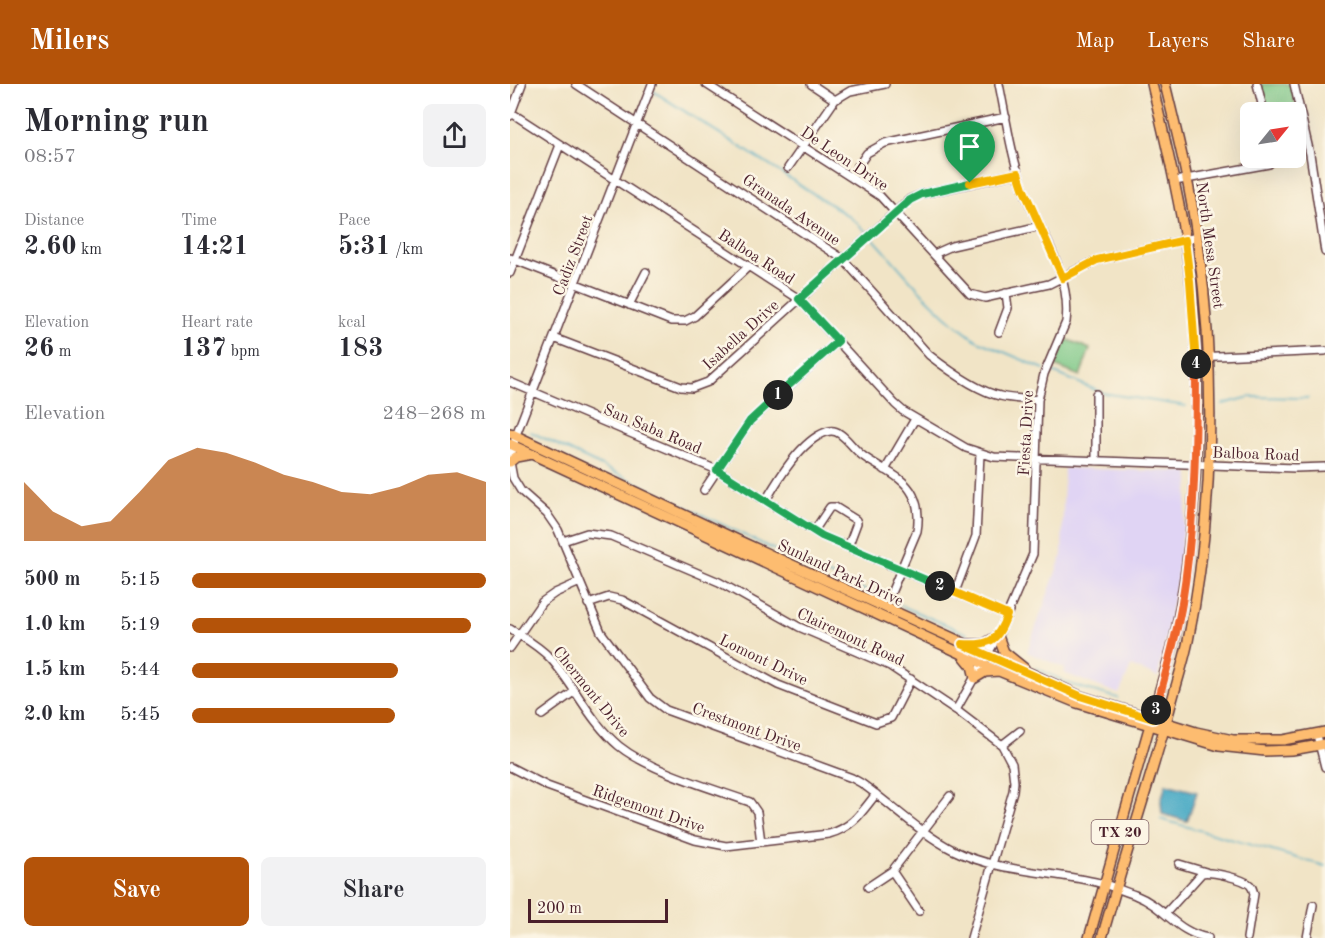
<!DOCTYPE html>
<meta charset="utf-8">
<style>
body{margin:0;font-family:"Old Standard TT",serif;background:#f2f2f3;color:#2b2b33;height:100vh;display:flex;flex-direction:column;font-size:22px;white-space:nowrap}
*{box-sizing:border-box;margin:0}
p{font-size:20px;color:#7c7c81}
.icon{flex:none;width:33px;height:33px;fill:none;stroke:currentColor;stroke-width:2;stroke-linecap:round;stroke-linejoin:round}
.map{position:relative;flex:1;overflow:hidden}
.details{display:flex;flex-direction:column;background:#fff;width:510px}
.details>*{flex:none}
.needle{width:39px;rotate:60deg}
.tools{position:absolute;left:730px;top:18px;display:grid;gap:12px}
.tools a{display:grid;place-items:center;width:66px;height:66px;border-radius:9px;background:#fff;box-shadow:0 6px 24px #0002;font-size:30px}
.scale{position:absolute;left:18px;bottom:15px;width:140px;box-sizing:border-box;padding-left:6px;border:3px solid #4a1f2b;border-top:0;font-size:16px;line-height:21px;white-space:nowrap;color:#4a1f2b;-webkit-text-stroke:4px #fcf5e5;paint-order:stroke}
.pin{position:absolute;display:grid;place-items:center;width:51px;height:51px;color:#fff;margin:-62px -26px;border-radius:50% 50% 50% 0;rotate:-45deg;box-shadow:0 0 6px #0007}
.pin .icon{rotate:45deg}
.km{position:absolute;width:30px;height:30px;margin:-15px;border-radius:50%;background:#222;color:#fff;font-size:16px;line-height:30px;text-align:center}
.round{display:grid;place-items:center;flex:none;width:63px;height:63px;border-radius:9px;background:#f2f2f3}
.headline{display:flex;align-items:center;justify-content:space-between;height:102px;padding:0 24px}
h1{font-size:33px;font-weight:700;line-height:45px}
.figures{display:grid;grid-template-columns:repeat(3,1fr);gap:9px;height:102px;padding:6px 24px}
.figures div{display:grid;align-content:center}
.figures b{font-size:26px;font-weight:700}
.figures small{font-size:16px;font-weight:400}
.figures p{font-size:16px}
.chart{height:168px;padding:12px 24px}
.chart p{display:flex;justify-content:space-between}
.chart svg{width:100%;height:108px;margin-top:6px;fill:#b45309;opacity:.7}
.cta{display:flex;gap:12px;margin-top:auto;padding:12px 24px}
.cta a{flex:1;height:69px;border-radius:9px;background:#b45309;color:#fff;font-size:24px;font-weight:700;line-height:69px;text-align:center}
.cta a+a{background:#f2f2f3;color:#2b2b33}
ul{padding:0 24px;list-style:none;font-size:20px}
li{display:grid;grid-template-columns:96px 72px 1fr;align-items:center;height:45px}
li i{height:15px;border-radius:8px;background:#b45309}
header{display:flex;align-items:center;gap:36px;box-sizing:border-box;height:84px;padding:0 30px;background:#b45309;color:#fff}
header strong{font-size:28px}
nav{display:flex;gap:33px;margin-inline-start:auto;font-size:21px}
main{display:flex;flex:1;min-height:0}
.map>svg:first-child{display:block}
</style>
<header>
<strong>Milers</strong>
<nav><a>Map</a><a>Layers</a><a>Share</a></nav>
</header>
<main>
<section class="details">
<div class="headline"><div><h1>Morning run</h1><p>08:57</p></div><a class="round"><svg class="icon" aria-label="share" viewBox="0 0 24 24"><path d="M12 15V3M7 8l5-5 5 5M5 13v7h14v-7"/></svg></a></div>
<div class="figures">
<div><p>Distance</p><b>2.60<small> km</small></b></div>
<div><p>Time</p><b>14:21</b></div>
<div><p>Pace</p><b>5:31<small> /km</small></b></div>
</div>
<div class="figures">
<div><p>Elevation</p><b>26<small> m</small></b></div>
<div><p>Heart rate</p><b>137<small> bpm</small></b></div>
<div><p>kcal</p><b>183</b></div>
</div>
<div class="chart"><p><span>Elevation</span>248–268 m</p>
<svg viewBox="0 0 160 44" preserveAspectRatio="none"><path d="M0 44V20L10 32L20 38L30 36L40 24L50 11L60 6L70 8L80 12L90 17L100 20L110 24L120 25L130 22L140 17L150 16L160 20V44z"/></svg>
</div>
<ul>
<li><b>500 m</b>5:15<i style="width:100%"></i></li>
<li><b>1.0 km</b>5:19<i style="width:95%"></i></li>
<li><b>1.5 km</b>5:44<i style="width:70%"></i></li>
<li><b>2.0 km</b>5:45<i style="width:69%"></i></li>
</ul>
<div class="cta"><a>Save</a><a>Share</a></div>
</section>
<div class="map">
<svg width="815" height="854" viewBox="0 0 815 854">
<rect width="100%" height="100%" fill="#fcf5e5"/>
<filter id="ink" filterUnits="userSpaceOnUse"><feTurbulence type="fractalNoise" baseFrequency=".0167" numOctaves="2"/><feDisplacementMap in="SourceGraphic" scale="12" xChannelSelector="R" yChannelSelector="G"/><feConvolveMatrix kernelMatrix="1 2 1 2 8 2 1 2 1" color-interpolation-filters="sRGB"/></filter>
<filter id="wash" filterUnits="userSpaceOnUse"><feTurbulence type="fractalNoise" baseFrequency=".008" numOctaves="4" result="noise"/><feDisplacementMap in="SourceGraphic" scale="24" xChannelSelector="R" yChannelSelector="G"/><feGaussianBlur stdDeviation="1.35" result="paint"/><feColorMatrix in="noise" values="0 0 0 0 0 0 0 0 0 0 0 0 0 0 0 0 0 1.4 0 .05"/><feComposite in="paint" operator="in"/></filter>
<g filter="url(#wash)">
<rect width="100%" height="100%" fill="#f1e4c6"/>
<path fill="#e0d4f4" d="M554,384l124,4 2,3 -13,104 -19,98 -27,-11 -12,28 -55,-21 1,-5 -38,-16 35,-97z"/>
<path fill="#7cc786" stroke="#637358" stroke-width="1.5" d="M751,0h30l16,76 -26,5 -2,-7h17v-46h-28z
M556,255l24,10 -10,27 -25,-10z"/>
<path fill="#44a8c4" stroke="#476478" stroke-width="1.5" d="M656,700l31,8 -10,29 -25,-7 -1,-13z"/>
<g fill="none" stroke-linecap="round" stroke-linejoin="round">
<path stroke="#44a8c4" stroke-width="1.5" d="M143,7l197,126 19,17
M362,153c33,36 65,78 106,104l66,28
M538,286l55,23 83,13
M713,320l27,-7 58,1
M21,348l277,134 160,68
M526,584l36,17 46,13
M650,735l165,47"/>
</g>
</g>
<g filter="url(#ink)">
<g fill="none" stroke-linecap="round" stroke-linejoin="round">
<defs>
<path id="minor" d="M66,0l267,175 86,96c18,14 48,36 71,41 12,3 26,3 38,4
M142,0l-136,351 -6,27 3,16 8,13 26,23 11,16 43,102 49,66 16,12 186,68 9,5c30,21 59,50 92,67 46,23 99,21 147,33 12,3 23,8 35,12 31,12 40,37 73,43
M196,0l174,112 90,98 15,4 64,-14 48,-24 100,-23
M301,0l24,16
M747,0l7,28
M784,0l16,70 15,98
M0,28l289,187 96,105 8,7 63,37 28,9 301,11 30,-1
M0,32l12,-32
M278,84l47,-68 15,-9 35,-7
M341,92l16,-23 18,-10 121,-26
M665,97l94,-17 5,-6
M424,170l18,-8 88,-20
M0,174l161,63h14l10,-5 54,-50
M0,189l50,-128
M119,221l17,-33
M489,248l9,-24 -2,-15
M44,254l127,49 11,1 16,-6 202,-183 12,-5 96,-21
M686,273l129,-6
M0,298l207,88 105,66 185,79
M586,310v67
M375,386l30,-51
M194,406l46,-69 88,-80
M256,416c13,-22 35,-59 60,-68 5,-2 10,-1 14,2 8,5 14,16 23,22 17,13 40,19 50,39 6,12 6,24 4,36l-26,62
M304,447l16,-24h5l21,13 1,3 -9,24
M53,457l24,-8 24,3 108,46 80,45 91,39 66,44 46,35 10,19 2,18 -1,9 -42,147
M445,508l21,-56 4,-82
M78,520l21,-7 13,3 156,85 98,38 15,-5 20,-39
M0,545c14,9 29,17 41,30 24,27 39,63 68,87 31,25 92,42 131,56l7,10 4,30
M0,564l32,-46 13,-9 25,-11
M446,626l42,-74 35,-82 5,-154 6,-26 22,-52c6,-49 -27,-91 -43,-134 -12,-33 -17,-70 -24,-104
M32,631l33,-24
M807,651l8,32
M492,661l18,-14
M0,683l37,19 148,54 31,6 103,-12c24,-7 32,-21 47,-40
M669,780l27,8
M382,787l27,40
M358,803l24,-16 58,-75
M656,829l36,-40c9,-2 42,6 48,12 3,3 3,5 4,9l-7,44
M797,854l6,-33"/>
<path id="major" d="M0,349l234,110 336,153 116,36 37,8h50l42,-8
M0,360l489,227 78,32 142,43 46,5 27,-1 33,-6
M0,378l6,-5 16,-3
M458,560h16l14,-8 6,16 20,16
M453,571l9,11 3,12 10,-6 14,-1
M579,854l86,-301c25,-130 30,-267 10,-398 -8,-52 -21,-103 -33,-155
M592,854c21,-76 46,-151 67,-226 6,-24 14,-47 19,-71 26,-125 28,-270 10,-397 -7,-54 -20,-107 -33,-160"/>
</defs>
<use href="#minor" stroke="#633d42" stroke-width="10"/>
<use href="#major" stroke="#633d42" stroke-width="12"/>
<use href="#minor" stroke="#fff" stroke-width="7"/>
<use href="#major" stroke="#fdbc70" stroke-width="9"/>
</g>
</g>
<g fill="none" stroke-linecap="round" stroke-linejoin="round" filter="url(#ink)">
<defs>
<path id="split-1" d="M268,311l60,-54 -39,-42 111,-99 12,-6 48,-11"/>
<path id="split-2" d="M268,311l-28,26 -33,49 105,66 118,50"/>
<path id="split-3" d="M430,502l67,29c-10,26 -16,31 -45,29l118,52 73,23 3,-9"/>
<path id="split-4" d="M646,626c9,-36 20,-71 26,-107 13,-80 14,-159 14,-239"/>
<path id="split-5" d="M460,99l48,-10 5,15 40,90 34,-18 88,-20 5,41 6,83"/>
</defs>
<use href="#split-1" stroke="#fff" stroke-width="12"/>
<use href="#split-2" stroke="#fff" stroke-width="12"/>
<use href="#split-3" stroke="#fff" stroke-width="12"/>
<use href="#split-4" stroke="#fff" stroke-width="12"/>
<use href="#split-5" stroke="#fff" stroke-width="12"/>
<use href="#split-1" stroke="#22a559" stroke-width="8"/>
<use href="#split-2" stroke="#22a559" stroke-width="8"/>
<use href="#split-3" stroke="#f5b400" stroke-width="8"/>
<use href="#split-4" stroke="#f0652b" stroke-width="8"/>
<use href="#split-5" stroke="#f5b400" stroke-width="8"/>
</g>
<g text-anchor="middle" stroke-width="5" stroke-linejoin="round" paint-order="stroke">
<rect fill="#fcf5e5" stroke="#7f5f63" stroke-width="1.5" x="581.5" y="736" width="57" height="24" rx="4.5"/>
<g font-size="15" font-weight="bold" fill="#4a1f2b">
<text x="610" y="753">TX 20</text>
</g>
<g font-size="16" fill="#4a1f2b" stroke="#fcf5e5">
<text transform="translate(335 74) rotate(34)" y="6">De Leon Drive</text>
<text transform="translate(282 125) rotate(34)" y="6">Granada Avenue</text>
<text transform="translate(701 161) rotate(82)" y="6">North Mesa Street</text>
<text transform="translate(62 171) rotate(-69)" y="6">Cadiz Street</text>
<text transform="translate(247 172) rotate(33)" y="6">Balboa Road</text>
<text transform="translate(230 250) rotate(-42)" y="6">Isabella Drive</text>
<text transform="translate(143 344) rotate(23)" y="6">San Saba Road</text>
<text transform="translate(515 349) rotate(-87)" y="6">Fiesta Drive</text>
<text transform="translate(746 369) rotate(2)" y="6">Balboa Road</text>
<text transform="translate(331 488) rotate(25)" y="6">Sunland Park Drive</text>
<text transform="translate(341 552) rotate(25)" y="6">Clairemont Road</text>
<text transform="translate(254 575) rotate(26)" y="6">Lomont Drive</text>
<text transform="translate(82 607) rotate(51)" y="6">Chermont Drive</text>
<text transform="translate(237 642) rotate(20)" y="6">Crestmont Drive</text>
<text transform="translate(139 724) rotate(19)" y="6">Ridgemont Drive</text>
</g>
</g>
</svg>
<div class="tools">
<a><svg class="needle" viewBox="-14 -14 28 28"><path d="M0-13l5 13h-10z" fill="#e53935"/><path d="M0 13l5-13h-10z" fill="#7c7c81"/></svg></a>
</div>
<div class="scale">200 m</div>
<div class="pin" style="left:460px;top:99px;background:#1e9e55"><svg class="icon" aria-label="arrive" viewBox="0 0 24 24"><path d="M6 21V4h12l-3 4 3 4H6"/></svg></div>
<b class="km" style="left:268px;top:311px">1</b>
<b class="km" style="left:430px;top:502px">2</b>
<b class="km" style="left:646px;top:626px">3</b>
<b class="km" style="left:686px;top:280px">4</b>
</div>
</main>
